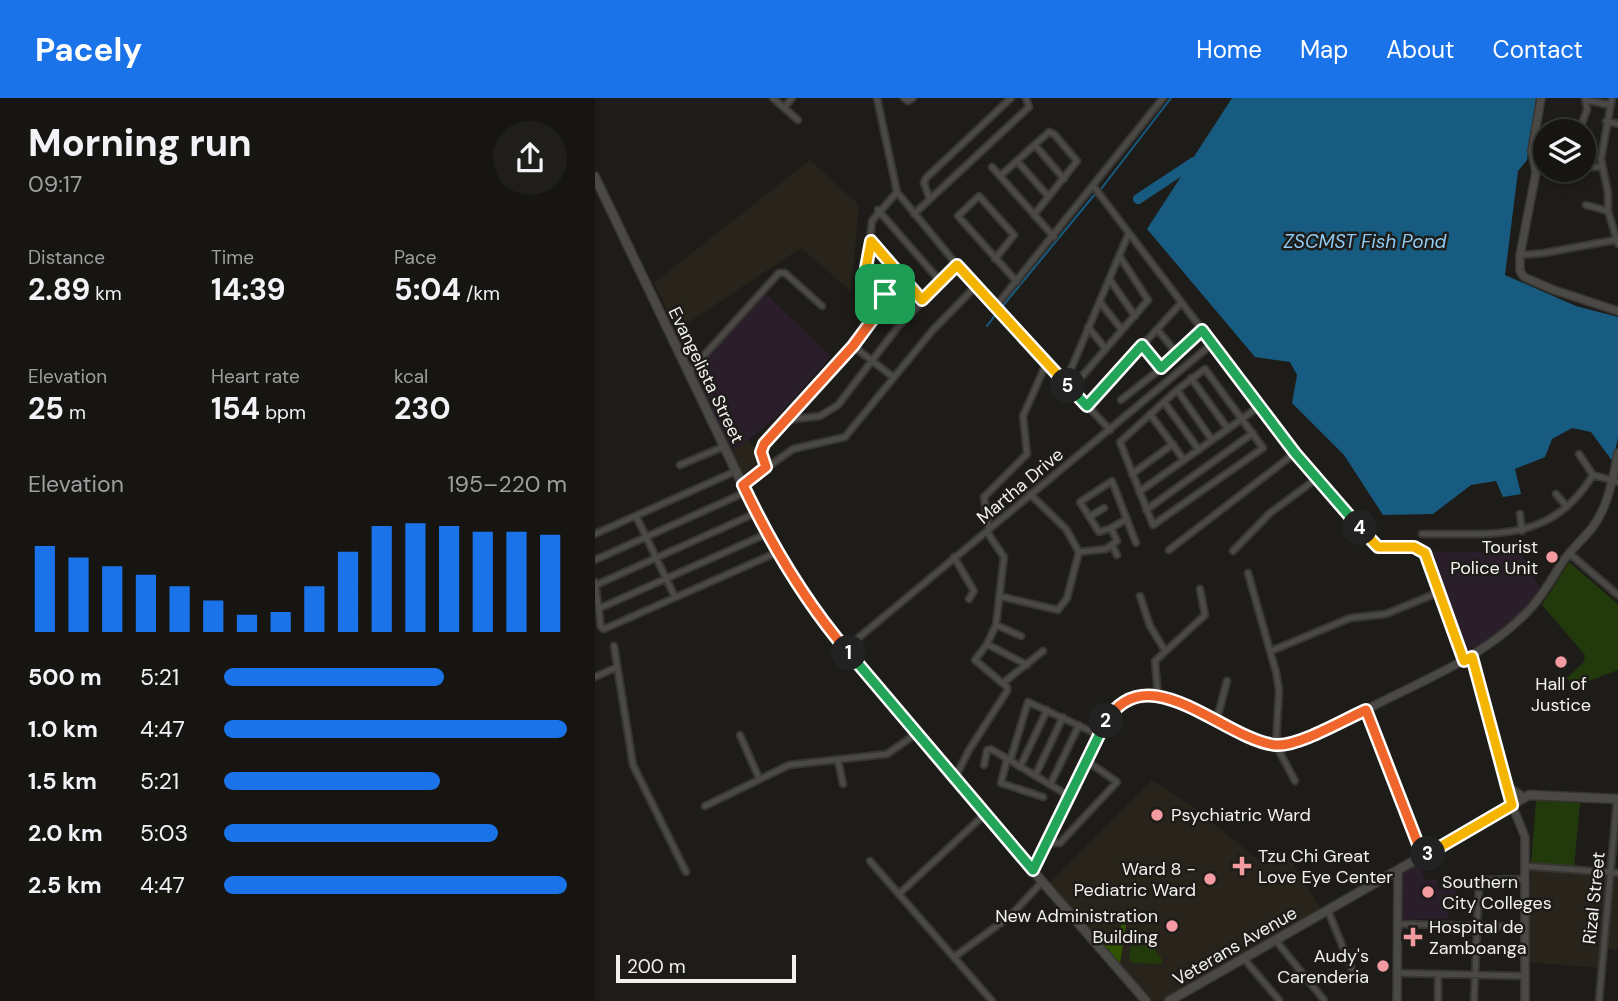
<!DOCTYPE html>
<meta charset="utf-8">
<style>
body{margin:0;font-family:"DM Sans",sans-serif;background:#1f1e1b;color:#f1f3f6;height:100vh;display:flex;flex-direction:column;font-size:26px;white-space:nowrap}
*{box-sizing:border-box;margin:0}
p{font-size:23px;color:#9e9f9f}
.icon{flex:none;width:38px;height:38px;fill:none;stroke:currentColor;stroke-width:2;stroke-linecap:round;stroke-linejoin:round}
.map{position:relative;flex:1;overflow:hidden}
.sheet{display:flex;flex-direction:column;background:#161512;width:595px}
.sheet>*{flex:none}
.controls{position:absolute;left:938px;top:21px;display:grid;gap:14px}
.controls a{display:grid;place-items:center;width:63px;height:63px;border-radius:50%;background:#161512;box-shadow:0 4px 10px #0003,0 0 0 2px #353432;font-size:35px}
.scale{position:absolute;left:21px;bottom:18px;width:180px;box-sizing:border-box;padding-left:7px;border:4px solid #f2f1ee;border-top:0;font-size:19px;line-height:24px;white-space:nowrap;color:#f2f1ee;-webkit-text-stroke:5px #1e1c18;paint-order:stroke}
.pin{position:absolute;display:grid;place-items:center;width:60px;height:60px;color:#fff;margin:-30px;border-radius:14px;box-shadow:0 4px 10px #0006}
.km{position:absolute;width:35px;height:35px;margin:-18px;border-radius:50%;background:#222;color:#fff;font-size:19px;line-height:35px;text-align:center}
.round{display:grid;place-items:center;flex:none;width:74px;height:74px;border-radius:37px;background:#1f1e1b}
.summary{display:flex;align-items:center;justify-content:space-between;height:119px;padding:0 28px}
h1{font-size:38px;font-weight:700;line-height:52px}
.figures{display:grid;grid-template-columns:repeat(3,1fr);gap:10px;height:119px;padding:7px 28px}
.figures div{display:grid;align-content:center}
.figures b{font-size:30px;font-weight:700}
.figures small{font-size:19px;font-weight:400}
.figures p{font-size:19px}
.chart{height:196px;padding:14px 28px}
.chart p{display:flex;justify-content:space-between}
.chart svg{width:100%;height:126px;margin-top:7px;stroke:#1a73e8;stroke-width:6}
ul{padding:0 28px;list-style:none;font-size:23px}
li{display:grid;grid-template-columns:112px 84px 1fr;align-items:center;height:52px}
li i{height:18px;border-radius:9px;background:#1a73e8}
header{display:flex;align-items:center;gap:42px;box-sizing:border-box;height:98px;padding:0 35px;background:#1a73e8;color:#fff}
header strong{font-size:33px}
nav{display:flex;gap:38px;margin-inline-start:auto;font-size:24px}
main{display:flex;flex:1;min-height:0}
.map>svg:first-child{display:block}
</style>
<header>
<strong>Pacely</strong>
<nav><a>Home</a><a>Map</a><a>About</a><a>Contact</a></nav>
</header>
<main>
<section class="sheet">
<div class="summary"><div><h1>Morning run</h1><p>09:17</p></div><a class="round"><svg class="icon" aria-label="share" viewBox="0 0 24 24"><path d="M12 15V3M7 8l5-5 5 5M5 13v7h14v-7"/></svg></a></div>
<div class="figures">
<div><p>Distance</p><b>2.89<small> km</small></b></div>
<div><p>Time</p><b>14:39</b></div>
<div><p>Pace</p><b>5:04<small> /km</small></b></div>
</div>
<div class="figures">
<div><p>Elevation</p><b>25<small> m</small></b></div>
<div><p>Heart rate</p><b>154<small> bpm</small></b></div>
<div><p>kcal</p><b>230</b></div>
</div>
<div class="chart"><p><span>Elevation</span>195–220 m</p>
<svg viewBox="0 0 160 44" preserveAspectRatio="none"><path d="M5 44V14M15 44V18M25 44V21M35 44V24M45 44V28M55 44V33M65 44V38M75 44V37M85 44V28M95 44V16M105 44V7M115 44V6M125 44V7M135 44V9M145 44V9M155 44V10"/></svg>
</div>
<ul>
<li><b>500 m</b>5:21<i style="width:64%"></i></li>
<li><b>1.0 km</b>4:47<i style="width:100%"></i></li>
<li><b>1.5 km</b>5:21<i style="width:63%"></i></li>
<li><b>2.0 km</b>5:03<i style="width:80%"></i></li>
<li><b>2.5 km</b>4:47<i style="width:100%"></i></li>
</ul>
</section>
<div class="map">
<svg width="1023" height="903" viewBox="0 0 1023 903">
<rect width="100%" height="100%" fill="#1e1c18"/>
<path fill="#28241b" d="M215,62l49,45 -8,86 -50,-43 -124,82 -23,-47z
M153,342l11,11v18l-16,11 -14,-29z
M557,682l43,28 68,56 26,-7 33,54 -162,90 -9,-1 -102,-117z
M936,771l75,7 -8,92 -69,-6z
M1020,780l3,1v71l-13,-2z"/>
<path fill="#2b1e2b" d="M170,195l66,63 -51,58 -38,31 -13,6 -36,-78z
M831,453l95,2 20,38 -25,28 -51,38z
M824,765l6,17h12v9l18,-1 1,19 -8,1v11h-48v-44z"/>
<path fill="#22390c" d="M974,464l49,42v66l-45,17 -6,-9 17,-16 1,-7 -43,-50z
M941,702l44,3 -6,65 -43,-4z
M541,831l25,28 1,7 -30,-1 -3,-4 3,-28z"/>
<path fill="#2f5301" d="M529,825l2,2 -6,39 -18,-20z"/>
<path fill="#175b80" d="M637,0h304l-9,62 -9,11 -13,104 71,31 42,11v120l-5,25 -22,-30 -19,-4 -20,11 -7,18 -30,12 6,25 -18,3 -7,-16 -25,4 -38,29 -50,1 -39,-60 -52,-52 5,-28 -7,-13 -35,-5 -108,-128z"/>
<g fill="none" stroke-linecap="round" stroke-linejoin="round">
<path stroke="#175b80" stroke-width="2" d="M506,91l70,-91
M406,210l94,-114
M392,228l9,-12"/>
<path stroke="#175b80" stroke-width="10" d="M543,101l56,-37"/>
<defs>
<path id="minor" d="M178,0l25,22
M282,0l20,94 60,73 153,165
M309,0l4,3 5,-3
M991,2l24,5
M189,10l8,-10
M1011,23l12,3
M984,33l8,-21 -2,-12
M440,47l29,34
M422,63l31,35
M397,69l62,70
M941,69l9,-1
M989,69h18
M405,78l49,-44 5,2 23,27 -43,54
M499,89l195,257 85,100c15,9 33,-1 48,6l42,111
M334,99l-5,-14 2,-5 85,-80
M991,107l22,6 10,33
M283,112l62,71
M1013,113v-18l-7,-34 11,-61
M319,116l115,-107 -3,-9
M276,143l51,59
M925,157l24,-2 71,-13
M400,161l19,-24 -35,-39 -21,20 59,66
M515,182l25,36
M505,204l22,28
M401,208l167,-208
M282,212l-12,-23 7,-66 25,-29
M493,229l17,21
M562,231l21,26
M547,247l19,23
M258,248l40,31
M610,271l58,79 -110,77 -33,-83 57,-52z
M93,275l91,-100h6l37,33
M596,280l37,51
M470,285l63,-148
M476,291l77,-89 -28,-43
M582,292l35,50
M526,302l57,-45 24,-25
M569,304l35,48
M492,308l94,-103
M555,316l34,46 76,-54
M192,322l33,-4 18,-11 59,-77 60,-63
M984,356l14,21
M85,367l43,-18
M171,370l-5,-16 3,-8 89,-98 34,-46 -21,-32
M537,376l41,-30
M148,387l50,-36 52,-12 87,-106 44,-45
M544,394l45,-32
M435,396l36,35 13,23
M961,396l11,13
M551,412l107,-77
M925,416l2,17
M41,418l39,81
M494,419l15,-9
M516,430l-12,4 -19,-30 32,-21 24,62
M394,432l-5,-33 43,-43 -4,-38 24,-54
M0,436l141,-63
M827,436c71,-1 129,10 171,-59l25,7
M517,447l5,10
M574,452l126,-97
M638,453l37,-38 46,-34
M974,455l49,42
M359,459l20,34 -5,8
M0,462l151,-68
M653,475l28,99 3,18 -3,55 19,36
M0,484l6,45 3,2 174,-77
M1,487l160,-72
M404,498l59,14 9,-12 12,-46 27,-3 11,-8 -6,-13 16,-9
M545,498l10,30 14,23
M5,510l166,-74
M401,527l25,11
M392,546l9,-19 8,-68 -17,-25
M19,548l19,119 53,107
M250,551l367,-305
M676,553l79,-33 36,-4 51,-21
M0,579l22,-10
M408,585l40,-32
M563,599l-3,-36 50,-46 -5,-26
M771,612l57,147
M622,621l10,-38
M145,637l19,43
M412,661l-6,24 42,14
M243,662l5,24
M415,663l18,-59 71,33
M389,667l3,-15 4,-1 78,47
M425,669l27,-57
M440,678l28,-59
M359,682l15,-30 38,-59v-4l-32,-27 12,-16 40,21
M455,687l29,-60
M110,708l84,-41 98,-11 29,-20
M453,745h12l57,-61 -30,-21
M275,763l122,140
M930,768l93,7
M304,796l86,-80
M733,813l26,63
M802,826l128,3
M682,844l47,58
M359,859l55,-40 34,-36
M650,862l34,40
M802,875l128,3
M843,903v-27
M879,903l5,-116 5,-5 40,-1
M1004,903l18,-202"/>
<path id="tertiary" d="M946,0l-9,53 4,21 -16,83v16l4,6 30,13 64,21
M877,559l32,128 21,52v164
M438,772l72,-148c49,-73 125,28 177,23 24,-3 74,-30 97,-42 54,-27 111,-50 152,-95 13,-14 22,-32 33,-48 8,-11 19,-21 28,-32 16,-21 21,-50 26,-75
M802,903l1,-130"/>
<path id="secondary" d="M0,79l171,357 41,66 147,180 192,221
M909,687l20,13
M574,903l360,-206 89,4"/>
</defs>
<use href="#minor" stroke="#373633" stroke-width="9"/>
<use href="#tertiary" stroke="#373633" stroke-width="10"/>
<use href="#secondary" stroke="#373633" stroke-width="11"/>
<use href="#minor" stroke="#4b4945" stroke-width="5"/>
<use href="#tertiary" stroke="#4b4945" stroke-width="7"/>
<use href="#secondary" stroke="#4b4945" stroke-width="8"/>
</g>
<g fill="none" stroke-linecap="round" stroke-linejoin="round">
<defs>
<path id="split-1" d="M254,555c-44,-51 -77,-107 -106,-168l23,-18 -5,-15 3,-8 89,-98 34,-46 -2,-6"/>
<path id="split-2" d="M254,555l184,217 73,-149"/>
<path id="split-3" d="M511,623c43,-67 118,19 170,24 22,2 69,-26 90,-35l57,147 5,-3"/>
<path id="split-4" d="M765,430l18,19h36l11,6 39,108 8,-4 40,148 -84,49"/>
<path id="split-5" d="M473,288l19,20 55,-61 19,23 41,-38 93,123 65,75"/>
<path id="split-6" d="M290,196l-19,-26 5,-27 51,59 35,-35 111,121"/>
</defs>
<use href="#split-1" stroke="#fff" stroke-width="14"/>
<use href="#split-2" stroke="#fff" stroke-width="14"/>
<use href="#split-3" stroke="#fff" stroke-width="14"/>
<use href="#split-4" stroke="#fff" stroke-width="14"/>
<use href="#split-5" stroke="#fff" stroke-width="14"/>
<use href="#split-6" stroke="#fff" stroke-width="14"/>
<use href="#split-1" stroke="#f0652b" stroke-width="9"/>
<use href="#split-2" stroke="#22a559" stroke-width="9"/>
<use href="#split-3" stroke="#f0652b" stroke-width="9"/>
<use href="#split-4" stroke="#f5b400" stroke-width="9"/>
<use href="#split-5" stroke="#22a559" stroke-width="9"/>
<use href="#split-6" stroke="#f5b400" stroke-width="9"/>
</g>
<g fill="#f49aa1" stroke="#1e1c18" stroke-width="2.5">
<circle cx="957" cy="459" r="7"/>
<circle cx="966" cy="564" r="7"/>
<circle cx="562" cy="717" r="7"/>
<path d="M643.5 757.5h7v7h7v7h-7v7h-7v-7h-7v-7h7z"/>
<circle cx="615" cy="781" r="7"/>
<circle cx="833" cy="794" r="7"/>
<circle cx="577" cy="828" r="7"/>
<path d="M814.5 828.5h7v7h7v7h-7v7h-7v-7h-7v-7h7z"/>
<circle cx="788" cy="868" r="7"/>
</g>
<g text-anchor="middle" stroke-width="5" stroke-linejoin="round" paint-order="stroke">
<g font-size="18" fill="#f2f1ee" stroke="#1e1c18">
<text transform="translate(111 277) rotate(64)" y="6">Evangelista Street</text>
<text transform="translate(425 388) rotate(-40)" y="6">Martha Drive</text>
<text transform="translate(999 800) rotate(-84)" y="6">Rizal Street</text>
<text transform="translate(640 848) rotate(-30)" y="6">Veterans Avenue</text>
</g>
<g font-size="18" fill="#f2f1ee" stroke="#1e1c18" text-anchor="end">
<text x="943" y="455">Tourist<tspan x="943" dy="21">Police Unit</tspan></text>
<text x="966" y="592" text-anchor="middle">Hall of<tspan x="966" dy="21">Justice</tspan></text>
<text x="576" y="723" text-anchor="start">Psychiatric Ward</text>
<text x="663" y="764" text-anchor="start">Tzu Chi Great<tspan x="663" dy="21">Love Eye Center</tspan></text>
<text x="601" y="777">Ward 8 -<tspan x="601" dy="21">Pediatric Ward</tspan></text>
<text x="847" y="790" text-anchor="start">Southern<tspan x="847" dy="21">City Colleges</tspan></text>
<text x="563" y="824">New Administration<tspan x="563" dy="21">Building</tspan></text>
<text x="834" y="835" text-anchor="start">Hospital de<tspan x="834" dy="21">Zamboanga</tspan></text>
<text x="774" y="864">Audy's<tspan x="774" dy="21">Carenderia</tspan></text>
</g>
<g font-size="19" font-style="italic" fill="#8ecaf3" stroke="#1e1c18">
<text x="770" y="150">ZSCMST Fish Pond</text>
</g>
</g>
</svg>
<div class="controls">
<a><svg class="icon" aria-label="layers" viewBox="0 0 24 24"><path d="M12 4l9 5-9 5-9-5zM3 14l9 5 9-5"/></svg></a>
</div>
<div class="scale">200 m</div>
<div class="pin" style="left:290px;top:196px;background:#1e9e55"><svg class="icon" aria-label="arrive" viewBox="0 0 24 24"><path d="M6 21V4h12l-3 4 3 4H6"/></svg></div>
<b class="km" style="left:254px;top:555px">1</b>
<b class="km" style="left:511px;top:623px">2</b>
<b class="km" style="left:833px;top:756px">3</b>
<b class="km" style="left:765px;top:430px">4</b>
<b class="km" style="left:473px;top:288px">5</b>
</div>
</main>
